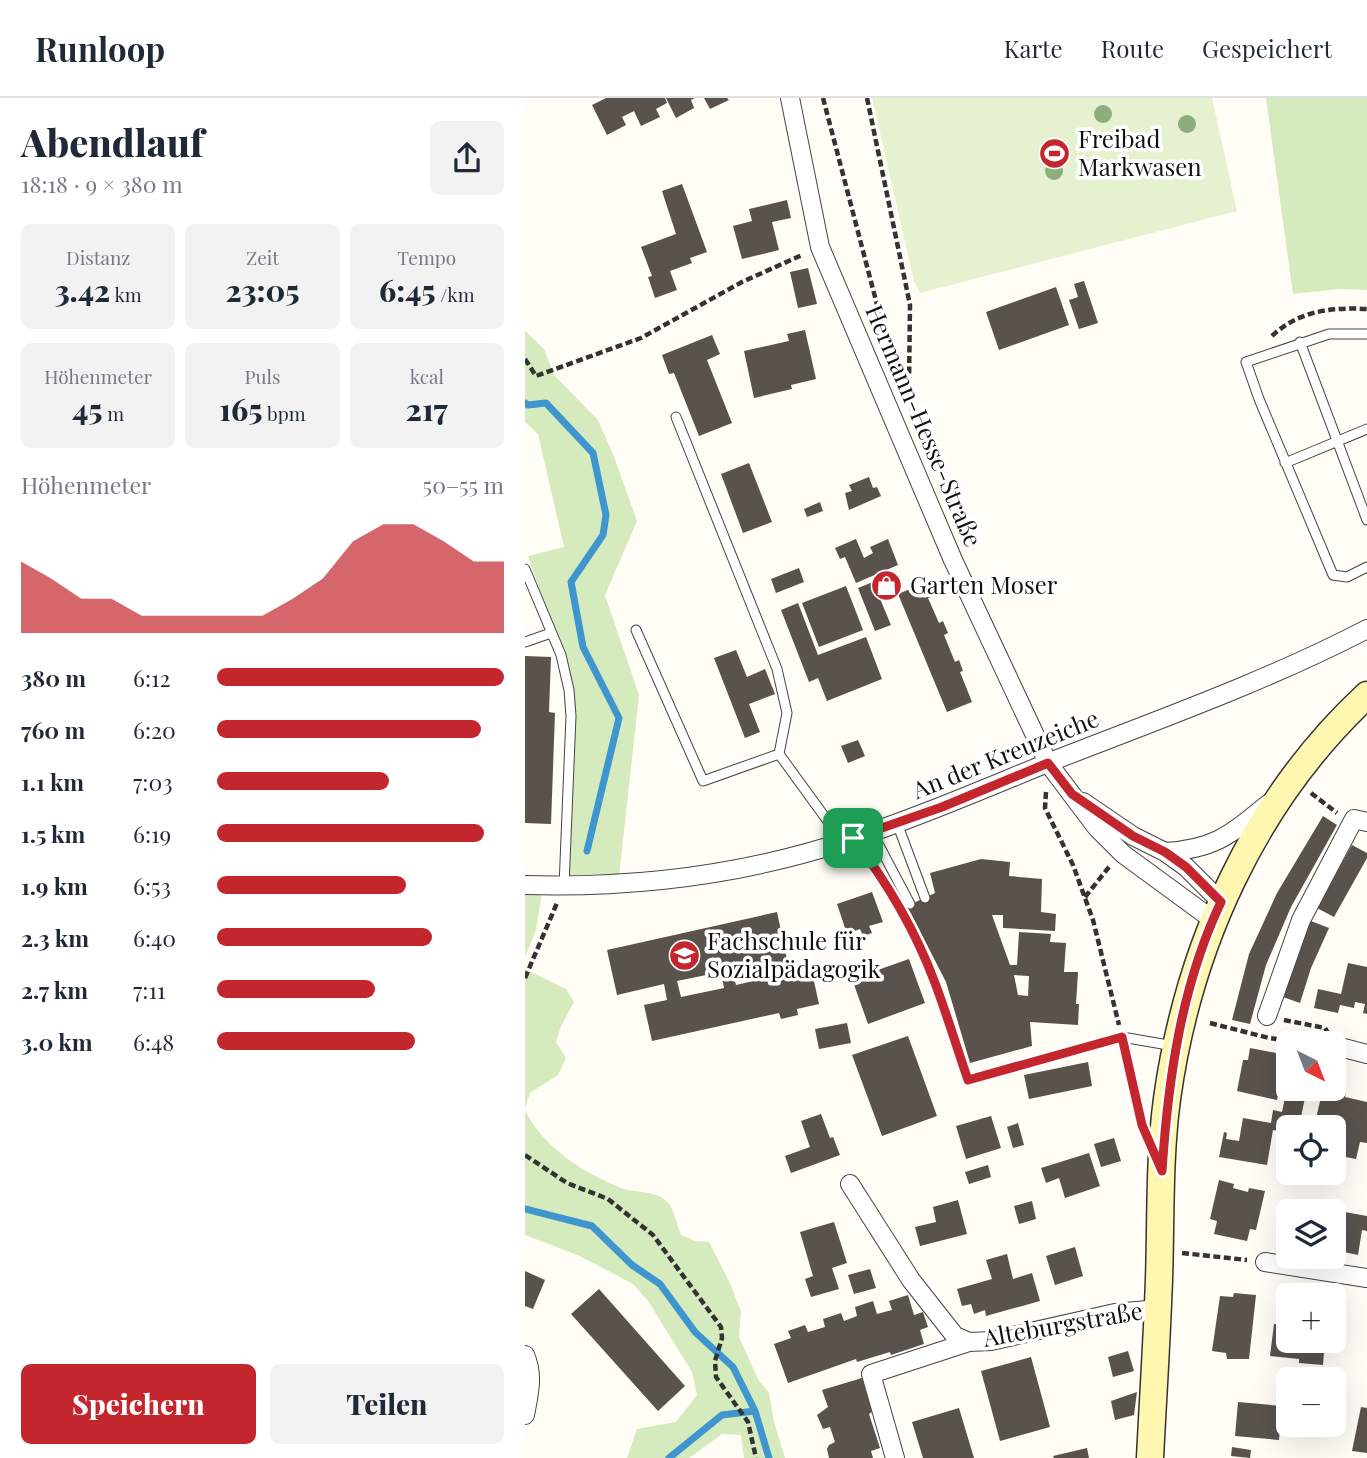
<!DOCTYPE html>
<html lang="de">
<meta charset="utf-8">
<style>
body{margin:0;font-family:"Playfair Display",serif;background:#f2f2f3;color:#1f2937;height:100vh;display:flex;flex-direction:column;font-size:26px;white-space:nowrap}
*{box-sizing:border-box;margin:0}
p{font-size:23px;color:#747a83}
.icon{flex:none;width:38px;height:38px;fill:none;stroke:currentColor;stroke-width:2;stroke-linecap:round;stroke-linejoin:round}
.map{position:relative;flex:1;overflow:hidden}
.side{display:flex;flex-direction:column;background:#fff;width:525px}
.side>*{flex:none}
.needle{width:46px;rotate:138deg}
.tools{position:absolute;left:751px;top:933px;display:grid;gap:14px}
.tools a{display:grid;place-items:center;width:70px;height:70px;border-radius:10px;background:#fff;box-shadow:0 7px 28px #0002;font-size:35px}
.pin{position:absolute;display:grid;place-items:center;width:60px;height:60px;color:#fff;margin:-30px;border-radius:14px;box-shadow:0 4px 10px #0006}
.round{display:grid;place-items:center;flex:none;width:74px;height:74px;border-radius:10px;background:#f2f2f3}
.headline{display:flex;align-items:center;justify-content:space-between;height:119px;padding:0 21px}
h1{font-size:38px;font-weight:800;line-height:52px}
.figures{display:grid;grid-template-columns:repeat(3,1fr);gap:10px;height:119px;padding:7px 21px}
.figures div{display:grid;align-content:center;border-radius:10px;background:#f2f2f3;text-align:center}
.figures b{font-size:30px;font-weight:800}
.figures small{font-size:19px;font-weight:400}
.figures p{font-size:19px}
.chart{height:196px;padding:14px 21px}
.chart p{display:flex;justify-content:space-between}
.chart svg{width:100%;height:126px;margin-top:7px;fill:#c4262e;opacity:.7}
.button{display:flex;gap:14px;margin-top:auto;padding:14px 21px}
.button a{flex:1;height:80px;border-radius:10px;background:#c4262e;color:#fff;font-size:28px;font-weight:800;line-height:80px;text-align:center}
.button a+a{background:#f2f2f3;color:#1f2937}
ul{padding:0 21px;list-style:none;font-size:23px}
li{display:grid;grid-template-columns:112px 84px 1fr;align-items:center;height:52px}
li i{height:18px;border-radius:9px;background:#c4262e}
header{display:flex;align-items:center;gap:42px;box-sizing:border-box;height:98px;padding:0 35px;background:#fff;border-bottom:2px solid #e0e1e3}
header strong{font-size:33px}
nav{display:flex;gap:38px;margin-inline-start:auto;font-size:24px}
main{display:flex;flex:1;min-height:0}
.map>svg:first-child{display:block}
</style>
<header>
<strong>Runloop</strong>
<nav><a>Karte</a><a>Route</a><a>Gespeichert</a></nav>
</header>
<main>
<section class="side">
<div class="headline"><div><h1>Abendlauf</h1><p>18:18 · 9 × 380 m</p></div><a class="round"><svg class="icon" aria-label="share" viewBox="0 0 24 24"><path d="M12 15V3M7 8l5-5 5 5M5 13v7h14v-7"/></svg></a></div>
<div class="figures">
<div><p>Distanz</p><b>3.42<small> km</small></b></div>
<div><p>Zeit</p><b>23:05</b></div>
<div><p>Tempo</p><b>6:45<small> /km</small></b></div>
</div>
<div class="figures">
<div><p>Höhenmeter</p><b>45<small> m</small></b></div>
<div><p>Puls</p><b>165<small> bpm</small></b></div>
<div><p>kcal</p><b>217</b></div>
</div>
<div class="chart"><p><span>Höhenmeter</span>50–55 m</p>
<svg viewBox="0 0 160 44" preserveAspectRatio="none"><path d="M0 44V19L10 25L20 32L30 32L40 38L50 38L60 38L70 38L80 38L90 32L100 25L110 12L120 6L130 6L140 12L150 19L160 19V44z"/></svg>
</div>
<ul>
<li><b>380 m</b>6:12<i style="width:100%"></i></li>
<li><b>760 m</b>6:20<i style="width:92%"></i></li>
<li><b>1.1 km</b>7:03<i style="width:60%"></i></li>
<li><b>1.5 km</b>6:19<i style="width:93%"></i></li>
<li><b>1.9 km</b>6:53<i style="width:66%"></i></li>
<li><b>2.3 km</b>6:40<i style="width:75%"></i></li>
<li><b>2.7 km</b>7:11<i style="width:55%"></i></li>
<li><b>3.0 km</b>6:48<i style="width:69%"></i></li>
</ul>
<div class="button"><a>Speichern</a><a>Teilen</a></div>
</section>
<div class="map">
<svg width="842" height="1360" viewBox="0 0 842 1360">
<rect width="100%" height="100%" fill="#fffdf5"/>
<path fill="#d5ebbd" d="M741,0h101v192l-28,-1 -46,5z
M0,233l19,18 10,26 44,45 15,34 24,67 -32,74 34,100 -20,182h-53l6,-54 1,-122 -22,-77 -23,-68 36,-9 -26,-113 -13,-12z
M0,788h18l-7,44 -11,27z
M0,871l41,20 8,13 -13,24 -5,16 10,16 -8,17 -28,18 -5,15z
M0,1012c16,35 58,63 94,77 15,7 39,2 50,17 6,8 8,22 12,31l14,6 14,1 21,41 11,29 -2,25 19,42 11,14 5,29 11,36h-41l-3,-23 -19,-1 -33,24h-62l10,-29 39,-7 21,-27 -5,-23 -44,-71 -15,-17 -53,-28 -55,-21z"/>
<path fill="#e6f2cf" d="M347,0h340l25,113 -317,82 -6,-12z"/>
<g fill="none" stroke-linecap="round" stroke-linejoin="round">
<path stroke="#3f96cf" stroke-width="7" d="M0,305l3,2 18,-2 47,50 13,62 -3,20 -32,47 12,65 36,71 -32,133
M0,1111l67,17 40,39 28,19 35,48 38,35 22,44 14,47
M144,1360l53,-43 33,-4"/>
</g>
<path fill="#5a524d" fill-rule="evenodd" d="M81,0h59l2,5 -11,6 4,8 -19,9 -7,-15 -12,6 4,8 -19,10 -15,-30z
M141,0h29l-4,2 3,8 -18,10z
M179,0h23l2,2 -19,9z
M157,86l25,68 -17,6 2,5 -22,8 7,19 -22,8 -7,-21 4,-1 -11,-29 35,-13 -14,-43z
M262,102l4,18 -19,4 7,28 -37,9 -9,-33 19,-5 -3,-12z
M283,170l9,36 -19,4 -8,-36z
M559,183l14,42 -19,6 -10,-29 9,-3 -4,-13z
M531,189l13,38 -70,25 -13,-38z
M280,232l11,49 -25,6 1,4 -38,9 -10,-47 45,-10 -2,-7z
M187,237l8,19 -13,6 25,63 -33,13 -25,-63 -5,1 -7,-19z
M224,365l23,59 -29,11 -22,-59z
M344,379l4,11 4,-1 4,9 -32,14 -4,-17 7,-2 -3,-6z
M295,404l3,9 -16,6 -3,-8z
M331,441l8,19 9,-5 -3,-6 18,-8 10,26 -42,18 -11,-26 -5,2 -5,-11z
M274,470l5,14 -28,11 -5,-14z
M348,484l18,43 -16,6 -17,-43z
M397,486l2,3 4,-2 5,12 -5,1 11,25 4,-2 5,12 -4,2 11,27 4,-2 4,11 -3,1 12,30 -25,10 -49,-118z
M321,488l17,44 -44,17 -17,-44z
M273,505l20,52 48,-18 16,42 -55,22 -9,-23 -9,4 -28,-72z
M211,552l11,27 18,-8 10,25 -26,10 11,28 -15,6 -31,-80z
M0,558l26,1 -2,55 6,1 -4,111 -26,-1z
M333,642l7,16 -17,7 -7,-17z
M798,718l14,9 -46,82 -25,58 -16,59 -18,-4 17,-66 28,-61z
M827,747l15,8v5l-33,59 -17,-9z
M456,761l29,3 -1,14 33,3 -1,33 15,2 -1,17 -52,-3v-13h-11l18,50h7l2,-33 32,2 -1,8 16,1 -2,29h14l-2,32h3l-1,21 -48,-3 2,24 -62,17 -24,-81 -39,-76 28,-13 -5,-20zM489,877l15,1 -1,20 -10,-1z
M347,794l11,30 -14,4 3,7 -9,3 -3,-7 -13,5 -10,-30z
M252,814l13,61 21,-5 8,36 -22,5 1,6 -17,4 -2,-6 -127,28 -8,-36 23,-5 -3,-16 -47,11 -10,-45zM242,864l3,15 -34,8 -4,-15zM196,874l3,16 -43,9 -4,-16z
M786,823l18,7 -18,40 -11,35 -17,-6 11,-38z
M384,861l16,44 -57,21 -16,-45z
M823,865l19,4v47l-4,-1 2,-9 -10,-2 -1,6 -14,-3 -2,8 -24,-5 4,-19 23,5z
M322,925l4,20 -32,6 -4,-20z
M383,938l29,80 -55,20 -30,-81z
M725,950l31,6 -3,13 6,1 -7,32 -40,-9 6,-31h5z
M563,964l4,24 -63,13 -5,-24z
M808,988l13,2 -1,9 22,5v41l-7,-1 -4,17 -16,-3 4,-17 -8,-2 -3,7v-17h-10v-2l-8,-2 8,-35h10z
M762,990h20l-8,39h-11v6l-15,-3 -6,35 -48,-8 5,-25 3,1 -1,6 13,2 4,-23 28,5 2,-13 9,2z
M296,1016l9,24 3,-1 7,18 -49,18 -6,-17 25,-9 -9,-26z
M466,1018l10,32 -35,11 -10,-33z
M493,1025l6,22 -11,3 -6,-21z
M589,1040l7,23 -20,6 -7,-23z
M564,1055l11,33 -35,12 -6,-20 -13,5 -5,-15z
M463,1067l3,12 -22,7 -4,-12z
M694,1082l15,4 -1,4 15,4 1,-4 16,3 -9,39 -6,-1 -3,12 -33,-7 3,-13 -7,-2z
M433,1102l9,34 -47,12 -5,-19 21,-5 -3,-15z
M507,1103l4,18 -17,5 -5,-18z
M791,1104l24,4 -1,5 28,5v15l-5,-1 -4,25 -19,-4 1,-3 -7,-1v-36h-19z
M309,1124l13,41 -15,5 7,21 -28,8 -6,-18 8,-3 -13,-44z
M550,1149l8,29 -28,9 -9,-29z
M482,1156l6,25 19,-6 8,28 -54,15 -1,-6 -11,4 -3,-10 -9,2 -5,-17 35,-10 -6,-19z
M345,1171l6,19 -22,6 -6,-19z
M0,1173l20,9 -12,29 -8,-3z
M74,1191l86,97 -27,25 -87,-97z
M709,1195l22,2 -7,64h-22l-1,-6 -14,-2 8,-55 13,1z
M383,1197l6,20 9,-3 5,15 -8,3 4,14 -33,11 -1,-3 -33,10 -1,-3 -68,24 -14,-39 17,-6 -3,-7 17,-6 3,7 17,-5 -2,-8 18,-6 3,8 13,-5 -2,-9 18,-6 4,13 15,-4 -3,-9z
M749,1226l14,1v15h37l-2,25 -24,-2v-4l-29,-3z
M603,1253l6,20 -21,6 -5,-20z
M506,1259l19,70 -50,14 -19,-70z
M337,1280l10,34 -3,2 11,34 -9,3 2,7h-44l-2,-9 2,-4 6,-3 -5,-15 -7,2 -6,-14 11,-8 -6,-17z
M612,1294l-3,23 -19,5 -4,-19z
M713,1304l44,4 -3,34 -44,-4z
M836,1309l6,1v45l-15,-2z
M434,1310l15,50h-51l-11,-36z
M707,1349l19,3 -1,8 -19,-2z
M562,1350l2,10h-35l-1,-2z"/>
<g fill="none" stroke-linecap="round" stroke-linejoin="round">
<defs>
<path id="service" d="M842,236h-38l-83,28 13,37 74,176 14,2 20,-10
M775,244l67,178
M151,319l101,252 10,44 -8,41 64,88
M760,365l82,-34
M0,471l36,86 8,35 2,26 -7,170
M111,532l67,151 76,-27
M0,544l26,-9
M372,725l28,75
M347,734l38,72
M443,982l154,-43 52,9"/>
<path id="minor" d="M265,0l30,149 133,313 95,203 49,65 26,26 90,66
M558,704l50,34 32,16 21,15 35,35
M640,754c50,-3 65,-17 103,-48
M0,787c107,3 216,-10 318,-43 71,-23 138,-52 207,-80 107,-42 215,-80 317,-133
M742,918l34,-96 53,-101 13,3
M815,949l27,7
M325,1086l61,96 44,56 14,6
M740,1164l102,16
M0,1257c9,20 4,39 0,60
M370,1360l-24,-84 98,-32 22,-1 124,-28 43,-4"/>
<path id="secondary" d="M625,1360c3,-60 7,-120 9,-179 2,-60 0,-121 8,-180 21,-152 87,-299 200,-404"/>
</defs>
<use href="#service" stroke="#444" stroke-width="11"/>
<use href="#minor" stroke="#444" stroke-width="20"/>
<use href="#secondary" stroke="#333" stroke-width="29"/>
<path stroke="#333" stroke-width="4.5" stroke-dasharray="7 3.5" stroke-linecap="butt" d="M298,0l57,218 -8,7
M342,0l43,207 -1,79 3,26
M747,238c26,-25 59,-29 95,-27
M0,261l11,17 105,-38 101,-56 60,-27
M521,694l-1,16 28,57 20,55 26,105
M786,695l26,20
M560,799l24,-30
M379,821l30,62 29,85
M0,880l32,-75
M759,922l41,8 3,5
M685,925l59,15 38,5
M600,953l15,66
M0,1057l42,28 41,16 45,36 68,92 1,11 -7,23 1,16 32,45 8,36
M657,1155l65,7"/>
<use href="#service" stroke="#fff" stroke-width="9"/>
<use href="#minor" stroke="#fff" stroke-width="18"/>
<use href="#secondary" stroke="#fff6b0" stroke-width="26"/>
</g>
<g fill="#8dad7f">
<circle cx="578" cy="16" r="9"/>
<circle cx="662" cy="26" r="9"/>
<circle cx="529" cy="73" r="9"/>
</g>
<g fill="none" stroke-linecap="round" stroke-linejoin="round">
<defs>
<path id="route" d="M523,665l24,31 61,42 32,16 21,15 35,35c-40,84 -53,178 -59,269l-20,-46 -20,-88 -154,43c-11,-32 -21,-65 -33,-97 -19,-51 -49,-102 -82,-145l89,-31z"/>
</defs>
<use href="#route" stroke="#fff" stroke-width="14"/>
<use href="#route" stroke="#c4262e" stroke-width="9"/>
</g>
<defs>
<symbol id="stadium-disc" viewBox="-11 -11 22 22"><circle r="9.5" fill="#c4262e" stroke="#fff"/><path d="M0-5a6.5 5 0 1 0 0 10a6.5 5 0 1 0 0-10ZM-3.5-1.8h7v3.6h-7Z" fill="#fff"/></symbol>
<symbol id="shop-disc" viewBox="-11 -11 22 22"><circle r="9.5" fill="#c4262e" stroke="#fff"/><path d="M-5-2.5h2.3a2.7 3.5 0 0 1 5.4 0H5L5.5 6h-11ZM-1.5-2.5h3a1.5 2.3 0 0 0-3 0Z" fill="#fff"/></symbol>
<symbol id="university-disc" viewBox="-11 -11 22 22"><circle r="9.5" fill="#c4262e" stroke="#fff"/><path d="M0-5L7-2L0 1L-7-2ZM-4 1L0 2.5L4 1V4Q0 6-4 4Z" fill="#fff"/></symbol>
</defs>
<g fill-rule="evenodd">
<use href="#stadium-disc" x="512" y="38" width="35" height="35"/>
<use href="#shop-disc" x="344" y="470" width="35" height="35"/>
<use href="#university-disc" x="142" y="840" width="35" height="35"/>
</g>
<g text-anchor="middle" stroke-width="7" stroke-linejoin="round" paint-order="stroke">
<g font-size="24" fill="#111" stroke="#fff" text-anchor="start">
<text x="553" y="50">Freibad<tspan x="553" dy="28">Markwasen</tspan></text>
<text x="385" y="496">Garten Moser</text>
<text x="182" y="852">Fachschule für<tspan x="182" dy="28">Sozialpädagogik</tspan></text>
</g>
<g font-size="24" fill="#111" stroke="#fff">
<text transform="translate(398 328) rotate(67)" y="8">Hermann-Hesse-Straße</text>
<text transform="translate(481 657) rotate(-22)" y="8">An der Kreuzeiche</text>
<text transform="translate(538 1227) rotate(-10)" y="8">Alteburgstraße</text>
</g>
</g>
</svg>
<div class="tools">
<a><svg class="needle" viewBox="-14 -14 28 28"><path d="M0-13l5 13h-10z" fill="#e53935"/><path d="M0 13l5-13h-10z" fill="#747a83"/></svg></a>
<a><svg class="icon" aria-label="locate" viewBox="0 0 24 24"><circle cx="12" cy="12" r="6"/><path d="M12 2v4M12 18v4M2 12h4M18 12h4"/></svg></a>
<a><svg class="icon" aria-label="layers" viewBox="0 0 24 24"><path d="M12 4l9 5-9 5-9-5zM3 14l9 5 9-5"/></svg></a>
<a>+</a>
<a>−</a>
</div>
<div class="pin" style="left:328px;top:740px;background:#1e9e55"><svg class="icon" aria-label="arrive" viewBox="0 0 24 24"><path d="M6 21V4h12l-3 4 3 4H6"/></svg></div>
</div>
</main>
